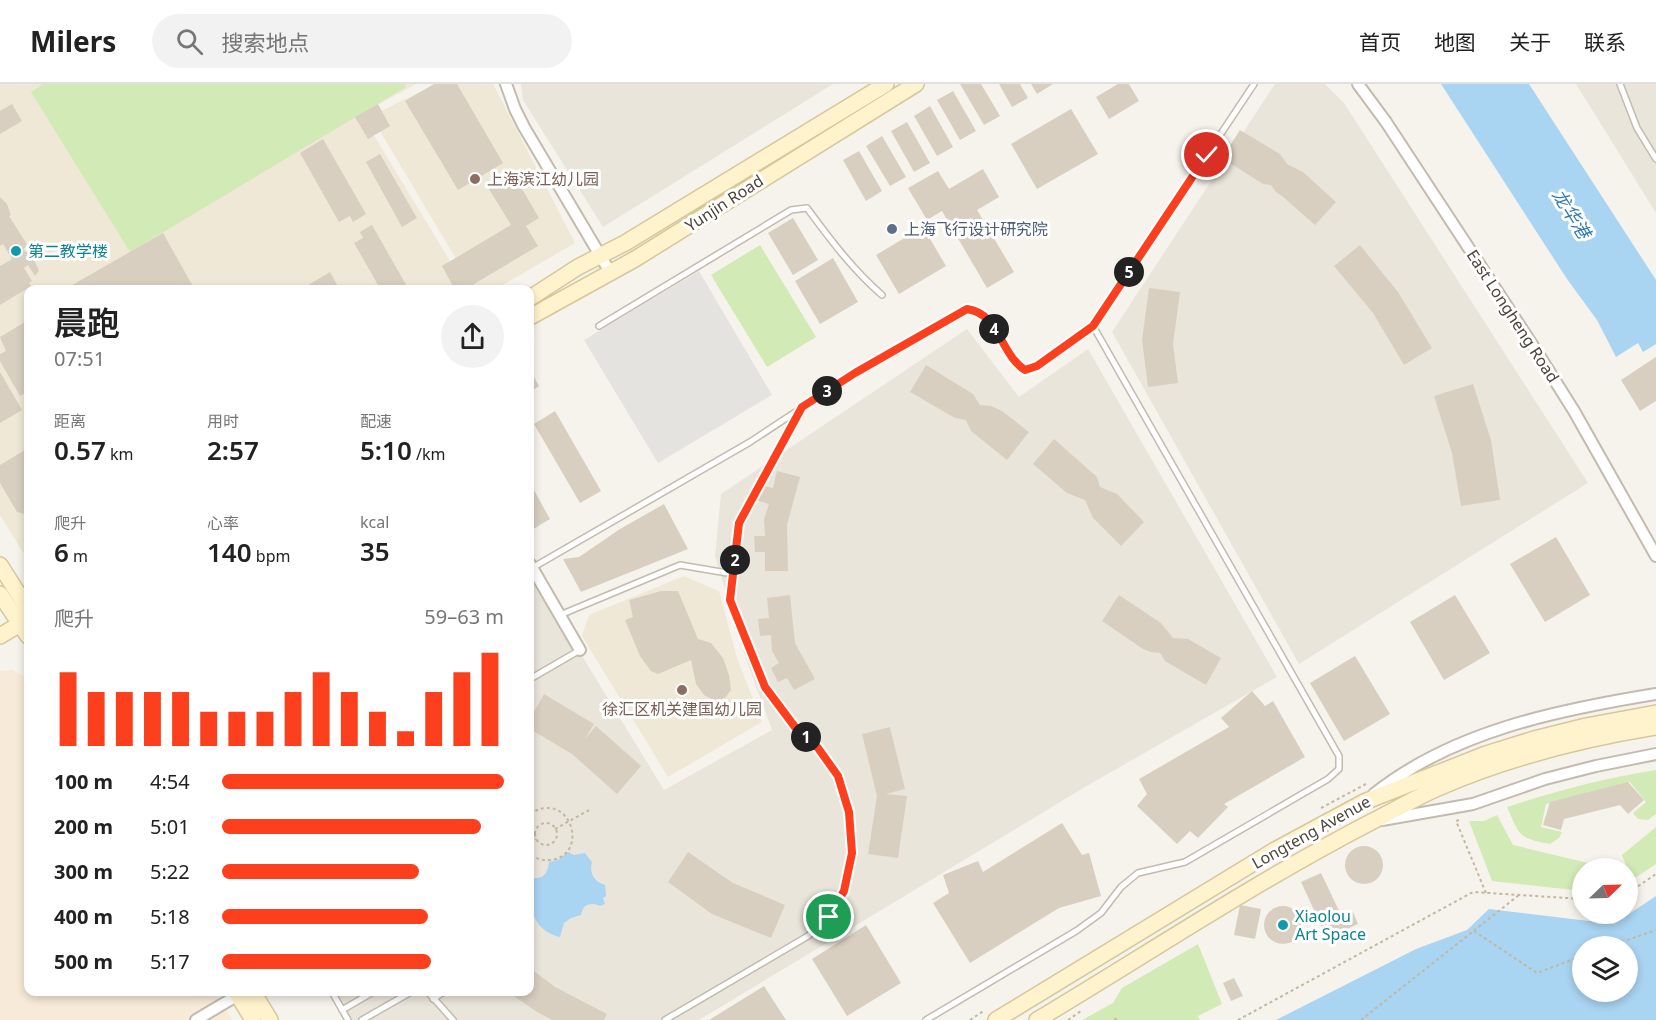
<!DOCTYPE html>
<html lang="zh">
<meta charset="utf-8">
<style>
body{margin:0;font-family:"Noto Sans","Noto Sans SC",sans-serif;background:#f2f2f2;color:#222;height:100vh;display:flex;flex-direction:column;font-size:22px;white-space:nowrap}
*{box-sizing:border-box;margin:0}
p{font-size:20px;color:#767676}
.icon{flex:none;width:33px;height:33px;fill:none;stroke:currentColor;stroke-width:2;stroke-linecap:round;stroke-linejoin:round}
.map{position:relative;flex:1;overflow:hidden}
.details{position:absolute;left:24px;top:201px;width:510px;height:711px;display:flex;flex-direction:column;background:#fff;border-radius:12px;box-shadow:0 3px 9px #0003}
.details>*{flex:none}
.needle{width:39px;rotate:67deg}
.controls{position:absolute;left:1572px;top:774px;display:grid;gap:12px}
.controls a{display:grid;place-items:center;width:66px;height:66px;border-radius:50%;background:#fff;box-shadow:0 3px 9px #0003;font-size:30px}
.pin{position:absolute;display:grid;place-items:center;width:51px;height:51px;color:#fff;margin:-26px;border:3px solid #fff;border-radius:50%;box-shadow:0 2px 6px #0007}
.km{position:absolute;width:30px;height:30px;margin:-15px;border-radius:50%;background:#222;color:#fff;font-size:16px;line-height:30px;text-align:center}
.round{display:grid;place-items:center;flex:none;width:63px;height:63px;border-radius:32px;background:#f2f2f2}
.headline{display:flex;align-items:center;justify-content:space-between;height:102px;padding:0 30px}
h1{font-size:33px;font-weight:600;line-height:45px}
.stats{display:grid;grid-template-columns:repeat(3,1fr);gap:9px;height:102px;padding:6px 30px}
.stats div{display:grid;align-content:center}
.stats b{font-size:26px;font-weight:600}
.stats small{font-size:16px;font-weight:400}
.stats p{font-size:16px}
.chart{height:168px;padding:12px 30px}
.chart p{display:flex;justify-content:space-between}
.chart svg{width:100%;height:108px;margin-top:6px;stroke:#fc3f1d;stroke-width:6}
ul{padding:0 30px;list-style:none;font-size:20px}
li{display:grid;grid-template-columns:96px 72px 1fr;align-items:center;height:45px}
li i{height:15px;border-radius:8px;background:#fc3f1d}
header{display:flex;align-items:center;gap:36px;box-sizing:border-box;height:84px;padding:0 30px;background:#fff;border-bottom:2px solid #e0e0e0}
header strong{font-size:28px}
nav{display:flex;gap:33px;margin-inline-start:auto;font-size:21px}
.search{width:420px;height:54px;background:#f2f2f2;display:flex;align-items:center;gap:15px;box-sizing:border-box;padding:0 21px;border-radius:33px;color:#767676;font-size:22px}
.map>svg:first-child{display:block}
</style>
<header>
<strong>Milers</strong>
<div class="search"><svg class="icon" aria-label="search" viewBox="0 0 24 24"><circle cx="10" cy="10" r="6"/><path d="M15 15l6 6"/></svg>搜索地点</div>
<nav><a>首页</a><a>地图</a><a>关于</a><a>联系</a></nav>
</header>
<div class="map">
<svg width="1656" height="936" viewBox="0 0 1656 936">
<rect width="100%" height="100%" fill="#f6f3ec"/>
<path fill="#eae5da" d="M521,0h312l-230,143 -80,-127z
M1275,0h50l19,19 244,380 -289,181 -187,-332z
M1576,0h80v129z
M967,245l52,68 69,-48 189,328 -192,110 -386,233h-351l-16,-28h198v-428l49,87 85,139 108,-60 -27,-74 -30,-100 6,-62z"/>
<path fill="#f7ead8" d="M13,586l15,9v313h187l17,28h-232v-349z"/>
<path fill="#efe8d6" d="M0,0h416l-55,30 106,175 -439,1v267l-6,-6 -22,-36z
M436,0h57l82,159 -79,46h-22l-103,-173z
M684,492l35,15 18,67 25,64 -94,55 -86,-141 7,-21z"/>
<path fill="#d2eab5" d="M43,0h362l1,3 -276,165 -99,-160z
M760,161l56,92 -49,30 -56,-92z
M1656,686v44l-8,6 -10,-1 -5,-6 13,-11 -16,-20 -84,22 -5,23 21,5 -3,6 -9,6c-32,-6 -30,-8 -43,-37 49,-16 98,-29 149,-37z
M1497,731l16,30 75,18v5h-6v23l-90,-10 -23,-60h15z
M1656,743v37l-24,16 -10,-25z
M1198,860l24,60 -24,12 2,4h-118l31,-17 9,-15z"/>
<path fill="#e5e3e0" d="M699,187l73,124 -114,68 -74,-123z"/>
<path fill="#a9d4f2" fill-rule="evenodd" d="M1441,0h88l127,196v64l-13,8 -5,-9 -22,14 -19,-37 -30,-41z
M568,768l6,3 11,-2 7,9c-3,11 2,20 13,23l1,11 -3,2 2,6 -5,2c-10,-4 -17,-2 -19,9l-10,3 -7,5 -4,14c-30,-7 -31,-34 -30,-60 12,4 18,-3 19,-15l9,-2z
M1656,812v124h-380l140,-71 51,-19 22,-21 125,15zM1628,862v46h-46v-46z"/>
<path fill="#d8cfc1" d="M434,0h23l46,79 -45,27 -53,-89z
M960,0h21l19,32 -16,9z
M999,0h21l8,14 -16,9z
M1031,0h22l-16,10z
M1118,0h11l10,17 -30,18 -13,-22z
M953,7l23,40 -16,9 -23,-40z
M12,20l10,17 -22,13v-23z
M378,20l12,22 -22,13 -13,-22z
M930,22l23,41 -16,9 -23,-40z
M1071,25l27,45 -61,35 -26,-45z
M907,38l23,41 -16,9 -23,-41z
M1240,46l40,24 7,10 16,8 33,30 -21,23 -33,-29 -6,-4 -5,-7 -8,-1 -41,-26z
M882,52l24,41 -16,9 -24,-40z
M323,55l43,75 -13,8 -3,-6 -11,6 -39,-69z
M859,67l23,40 -16,10 -23,-41z
M380,70l37,64 -15,9 -36,-65z
M983,85l16,28 -22,13 37,62 -27,16 -45,-77 -15,9 -19,-32 30,-17 11,18z
M514,91l25,43 -13,8 12,20 -74,44h-9l-13,-24 69,-41 -22,-36z
M0,113l7,7 4,11 -2,1 19,30 -5,3 3,3 7,-2 5,4 -5,3 6,14 -4,5 -7,-11 -4,3 8,13 -3,2 2,3 -31,19v-39l12,-7 -9,-15 -3,2z
M793,134l25,42 -25,15 -25,-42z
M372,141l37,65h-28l-27,-47 9,-5 -3,-6z
M923,143l23,39 -47,28 -23,-39z
M163,149l32,57h-127l-1,-2z
M1360,161l38,47 34,56 -28,17 -31,-52 -39,-47z
M833,174l25,44 -38,22 -25,-43z
M330,188l10,18h-40z
M1149,204l31,4 -7,52 5,39 -30,4 -6,-47z
M28,236v71l-8,5 -20,-35v-7l6,-3 -6,-14z
M1656,273v44l-16,10 -19,-31z
M926,281l47,29 7,11 11,1 11,5 27,21 -22,28 -36,-29 -5,-11 -11,-2 -45,-26z
M530,286l9,16 -9,6z
M0,288l22,38 -22,13z
M1473,300l18,56 9,60 -39,6 -9,-53 -18,-57z
M555,327l46,80 -21,12 -46,-79z
M1054,355l43,38 3,10 17,7 27,28 -23,24 -28,-28 -8,-18 -18,-7 -34,-29z
M28,364v67l-11,-3 -17,-29v-18z
M777,387l23,6 -13,48 1,46h-23v-19h-10l-1,-16h11l-1,-17 5,-15 -13,-4 4,-15 13,3z
M530,399l20,36 -20,12z
M664,420l24,45 -107,43 -18,-33 16,-2 41,-28z
M1556,453l34,58 -45,27 -35,-58z
M661,507h17l20,48 13,4 12,15 6,17 2,15 -6,8 -10,3 -11,-6 -8,-11 -5,-24 -33,14 -7,-3 -11,-15 -15,-36 8,-3 -4,-17z
M790,511l5,48 20,36 -21,11 -7,-12 -9,4 -7,-14 8,-5 -7,-12 -1,-16 -11,1 -2,-17 11,-1 -2,-20z
M1119,511l42,28 12,15 15,1 33,19 -15,27 -41,-24 -5,-8 -9,-1 -8,-3 -41,-28z
M1455,511l35,58 -46,27 -34,-58z
M1355,572l35,58 -46,27 -34,-58z
M1252,607l13,15 8,-5 32,56 -81,47 4,3 -30,31 -8,-7 -13,13 -40,-38 10,-12 -8,-15 90,-52 -8,-9z
M544,610l50,30 -9,15 11,-13 45,40 -24,28 -45,-40 -42,-25v-10z
M890,643l15,62 -19,5 21,2 -9,62 -30,-4 9,-58 -15,-62z
M1628,698l16,18 -16,14 -8,-9 -56,14 -3,11 -18,-5 7,-23z
M1062,739l20,32 7,-2 12,43 -42,12 -89,55 -37,-60 16,-10 -6,-18 35,-14 5,11z
M1345 781a19 19 0 1 1 38 0a19 19 0 1 1-38 0Z
M688,768l45,31 52,22 -14,33 -59,-24 -44,-32z
M1321,789l21,44 11,-5 5,12 -31,14 -26,-56z
M1240,821l21,4 -6,30 -21,-4z
M1264 841a19 19 0 1 1 38 0a19 19 0 1 1-38 0Z
M866,841l35,58 -54,33 -35,-57z
M530,884l25,19 52,27 -3,6h-52l-15,-8 -29,-20h22z
M1234,894l9,18 -12,5 -8,-18z
M764,902l22,34h-77z"/>
<g fill="none" stroke-linecap="round" stroke-linejoin="round">
<defs>
<path id="lane" d="M1620,0l17,44 19,31
M599,242l192,-116 16,-2c23,31 45,61 75,87
M532,484l218,-126 105,-69 112,-64c32,4 33,45 58,61l12,-4 56,-40 161,-242
M560,531l120,-50 53,9
M530,595l50,-29
M332,908l16,28
M428,908l25,28
M433,915l11,-7
M342,926l31,-18
M362,936l49,-28
M665,936l143,-84 21,-19 15,-26 8,-38 -3,-41 -11,-36 -20,-28 -23,-21 -30,-40 -35,-87 9,-77 62,-113
M926,936l150,-89 25,-18 20,-26 17,-14 47,-11 143,-83 11,-10v-13l-246,-430"/>
<path id="street" d="M506,0l9,25 9,18 86,145
M1358,0l28,38 151,230 37,59 82,145
M530,480l50,86
M1374,710c79,-63 184,-84 282,-100
M1382,736l91,-16 72,-25 51,-13 60,-12
M196,936l42,-25"/>
<path id="secondary" d="M530,214l48,-31 47,-24 261,-159
M530,233l105,-58 281,-175
M0,481l28,44
M0,510l28,42
M0,552l28,-17
M236,908l17,28
M253,908l17,28
M996,936l279,-170 89,-48 122,-48 48,-15 52,-13 70,-13
M1037,936c112,-67 220,-139 336,-199 22,-11 42,-23 65,-33 69,-30 144,-49 218,-61"/>
</defs>
<use href="#lane" stroke="#c2bbae" stroke-width="8"/>
<use href="#street" stroke="#c2bbae" stroke-width="14"/>
<use href="#secondary" stroke="#d6c79b" stroke-width="18"/>
<path stroke="#c4b79f" stroke-width="2" stroke-dasharray="3 3" stroke-linecap="butt" d="M1321,724l45,-24
M530,730c39,-26 61,39 22,46 -9,1 -16,-1 -22,-6
M1459,736l-3,1 30,72
M535 750a11 11 0 1 1 22 0a11 11 0 1 1-22 0Z
M555,745l36,-20
M530,759l6,-4
M1628,809l28,-19
M1474,847l63,42 45,-17
M1610,862l46,-16
M1114,935l6,1
M970,936l15,-10
M1068,936l13,-9
M1238,936l235,-128 109,7
M1361,936l158,-125"/>
<use href="#lane" stroke="#fff" stroke-width="5"/>
<use href="#street" stroke="#fff" stroke-width="10"/>
<use href="#secondary" stroke="#fff3cd" stroke-width="15"/>
</g>
<g fill="none" stroke-linecap="round" stroke-linejoin="round">
<defs>
<path id="route" d="M829,833l15,-26 8,-38 -3,-41 -11,-36 -20,-28 -23,-21 -30,-40 -35,-87 9,-77 63,-116 53,-34 112,-64c32,4 33,45 58,61l12,-4 56,-40 114,-171"/>
</defs>
<use href="#route" stroke="#fff" stroke-width="12"/>
<use href="#route" stroke="#fc3f1d" stroke-width="8"/>
</g>
<g fill="#8d6e63" stroke="#fff" stroke-width="2">
<circle cx="475" cy="95" r="6"/>
<circle cx="682" cy="606" r="6"/>
</g>
<circle fill="#5c6f8a" stroke="#fff" stroke-width="2" cx="892" cy="145" r="6"/>
<g fill="#0f9aa8" stroke="#fff" stroke-width="2">
<circle cx="16" cy="167" r="6"/>
<circle cx="1283" cy="841" r="6"/>
</g>
<g text-anchor="middle" stroke-width="6" stroke-linejoin="round" paint-order="stroke">
<g font-size="16" fill="#785e54" stroke="#fff" text-anchor="start">
<text x="487" y="101">上海滨江幼儿园</text>
<text x="682" y="631" text-anchor="middle">徐汇区机关建国幼儿园</text>
</g>
<g font-size="16" fill="#4b4439" stroke="#fff">
<text transform="translate(724 119) rotate(-33)" y="6">Yunjin Road</text>
<text transform="translate(1513 232) rotate(57)" y="6">East Longheng Road</text>
<text transform="translate(1311 748) rotate(-29)" y="6">Longteng Avenue</text>
</g>
<g font-size="16" fill="#4e5e75" stroke="#fff" text-anchor="start">
<text x="904" y="151">上海飞行设计研究院</text>
</g>
<g font-size="16" fill="#0d838f" stroke="#fff" text-anchor="start">
<text x="28" y="173">第二教学楼</text>
<text x="1295" y="838">Xiaolou<tspan x="1295" dy="18">Art Space</tspan></text>
</g>
<g font-size="18" font-style="italic" fill="#2e7ab2" stroke="#fff">
<text transform="translate(1571 130) rotate(58)" y="6">龙华港</text>
</g>
</g>
</svg>
<div class="controls">
<a><svg class="needle" viewBox="-14 -14 28 28"><path d="M0-13l5 13h-10z" fill="#e53935"/><path d="M0 13l5-13h-10z" fill="#767676"/></svg></a>
<a><svg class="icon" aria-label="layers" viewBox="0 0 24 24"><path d="M12 4l9 5-9 5-9-5zM3 14l9 5 9-5"/></svg></a>
</div>
<div class="pin" style="left:829px;top:833px;background:#1e9e55"><svg class="icon" aria-label="arrive" viewBox="0 0 24 24"><path d="M6 21V4h12l-3 4 3 4H6"/></svg></div>
<div class="pin" style="left:1207px;top:71px;background:#d93025"><svg class="icon" aria-label="check" viewBox="0 0 24 24"><path d="M5 12l5 5 9-10"/></svg></div>
<b class="km" style="left:806px;top:653px">1</b>
<b class="km" style="left:735px;top:476px">2</b>
<b class="km" style="left:827px;top:307px">3</b>
<b class="km" style="left:994px;top:245px">4</b>
<b class="km" style="left:1129px;top:188px">5</b>
<section class="details">
<div class="headline"><div><h1>晨跑</h1><p>07:51</p></div><a class="round"><svg class="icon" aria-label="share" viewBox="0 0 24 24"><path d="M12 15V3M7 8l5-5 5 5M5 13v7h14v-7"/></svg></a></div>
<div class="stats">
<div><p>距离</p><b>0.57<small> km</small></b></div>
<div><p>用时</p><b>2:57</b></div>
<div><p>配速</p><b>5:10<small> /km</small></b></div>
</div>
<div class="stats">
<div><p>爬升</p><b>6<small> m</small></b></div>
<div><p>心率</p><b>140<small> bpm</small></b></div>
<div><p>kcal</p><b>35</b></div>
</div>
<div class="chart"><p><span>爬升</span>59–63 m</p>
<svg viewBox="0 0 160 44" preserveAspectRatio="none"><path d="M5 44V14M15 44V22M25 44V22M35 44V22M45 44V22M55 44V30M65 44V30M75 44V30M85 44V22M95 44V14M105 44V22M115 44V30M125 44V38M135 44V22M145 44V14M155 44V6"/></svg>
</div>
<ul>
<li><b>100 m</b>4:54<i style="width:100%"></i></li>
<li><b>200 m</b>5:01<i style="width:92%"></i></li>
<li><b>300 m</b>5:22<i style="width:70%"></i></li>
<li><b>400 m</b>5:18<i style="width:73%"></i></li>
<li><b>500 m</b>5:17<i style="width:74%"></i></li>
</ul>
</section>
</div>
